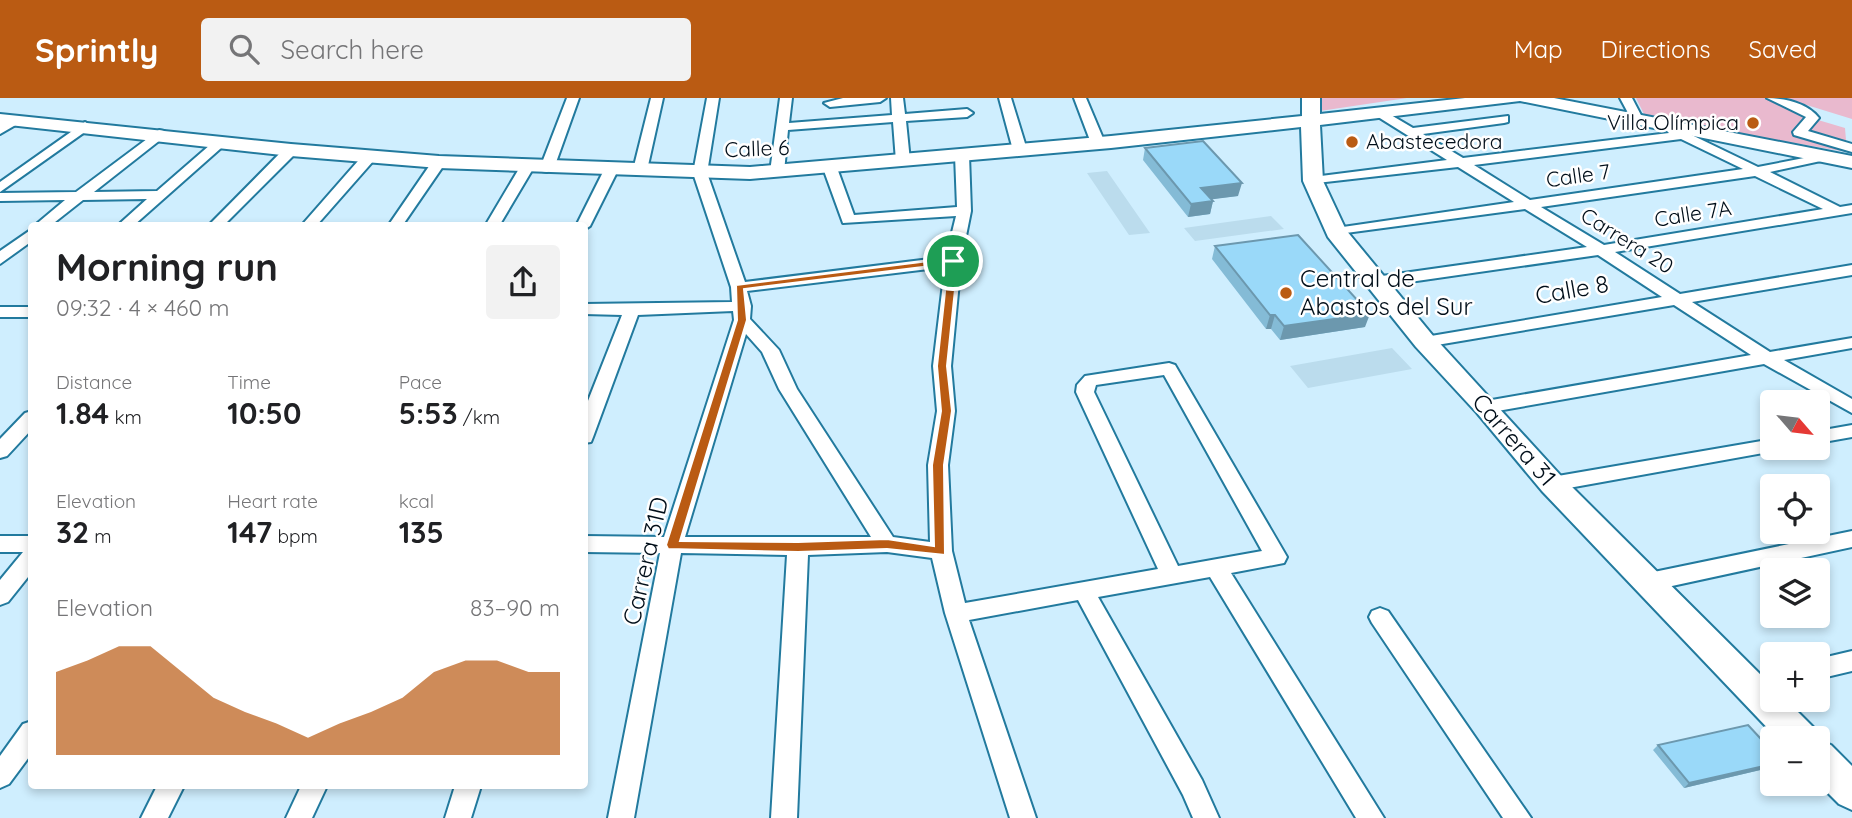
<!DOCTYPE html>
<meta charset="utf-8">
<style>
body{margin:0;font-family:Quicksand,sans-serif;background:#f2f2f2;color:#202124;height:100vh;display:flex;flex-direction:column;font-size:26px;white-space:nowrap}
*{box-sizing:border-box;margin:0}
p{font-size:23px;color:#757577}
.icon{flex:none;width:38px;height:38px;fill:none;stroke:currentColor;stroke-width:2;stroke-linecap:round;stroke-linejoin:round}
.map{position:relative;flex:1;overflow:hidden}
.details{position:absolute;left:28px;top:124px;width:560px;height:567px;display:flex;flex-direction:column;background:#fff;border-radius:7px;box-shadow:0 4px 10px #0003}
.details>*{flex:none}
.needle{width:46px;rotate:118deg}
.tools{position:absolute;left:1760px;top:292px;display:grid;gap:14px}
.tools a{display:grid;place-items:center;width:70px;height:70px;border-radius:7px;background:#fff;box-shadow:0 4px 10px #0003;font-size:35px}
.pin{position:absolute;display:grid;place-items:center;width:60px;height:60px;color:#fff;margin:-30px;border:4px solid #fff;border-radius:50%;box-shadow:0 2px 7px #0007}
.round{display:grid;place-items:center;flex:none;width:74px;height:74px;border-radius:7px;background:#f2f2f2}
.head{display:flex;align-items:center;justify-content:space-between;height:119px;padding:0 28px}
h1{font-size:38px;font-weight:700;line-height:52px}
.stats{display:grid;grid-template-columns:repeat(3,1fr);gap:10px;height:119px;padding:7px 28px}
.stats div{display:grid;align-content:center}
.stats b{font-size:30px;font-weight:700}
.stats small{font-size:19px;font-weight:400}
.stats p{font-size:19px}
.chart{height:196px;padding:14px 28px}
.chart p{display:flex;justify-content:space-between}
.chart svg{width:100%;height:126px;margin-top:7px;fill:#ba5b13;opacity:.7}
header{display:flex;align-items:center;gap:42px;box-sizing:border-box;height:98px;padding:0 35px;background:#ba5b13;color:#fff}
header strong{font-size:33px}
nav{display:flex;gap:38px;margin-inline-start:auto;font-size:24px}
.search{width:490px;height:63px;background:#f2f2f2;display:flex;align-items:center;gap:18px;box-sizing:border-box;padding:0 24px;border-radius:7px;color:#757577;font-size:26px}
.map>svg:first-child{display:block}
</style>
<header>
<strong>Sprintly</strong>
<div class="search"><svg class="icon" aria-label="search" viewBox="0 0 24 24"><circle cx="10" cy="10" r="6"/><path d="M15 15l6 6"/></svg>Search here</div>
<nav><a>Map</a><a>Directions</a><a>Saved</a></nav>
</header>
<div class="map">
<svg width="1852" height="720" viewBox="0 0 1852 720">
<rect width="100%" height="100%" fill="#cfeefe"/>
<path fill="#bbdced" d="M1107,73l43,62 -21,2 -42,-62z
M1271,118l13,13 -89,12 -11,-13z
M1392,250l20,21 -104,19 -18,-22z"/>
<path fill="#e9b9ce" d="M1322,0h85l-87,13z
M1636,0h130l42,19 37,11 2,24 -201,-34z
M1784,0h68v21z"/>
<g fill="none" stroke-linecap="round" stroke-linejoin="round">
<defs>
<path id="street" d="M567,0h12l-25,70 -7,4 -5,-1 -2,-3z
M651,0h12l-16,72 -7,4 -7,-4z
M707,0h12l-12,75 38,109 201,-25 10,-41 -113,7 -20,-55 7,-4 7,4 17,47 103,-8 -2,-52 7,-4 7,4 2,56 -10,50 -10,105 4,45 -7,54 4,86 13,52 193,-34 -82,-177 1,-7 8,-9 84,-13 6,2 112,192 -3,6 -53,10 153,245h-28l-146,-241 -112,20 104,183 17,38h-26l-10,-23 -105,-195 -109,20 67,198h-26l-65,-205 -13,-55 -45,-6 -79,3 -11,263h-26l16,-263 -106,-2 -47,265h-26l52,-265 -76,-1v-16l80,1 70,-217 -1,-9 -95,4 -45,122 -2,5 -7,1v-32l38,-96 -38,-1v-10l148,-2 -1,-15 -38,-114zM945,169l-12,99 4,45 -9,54 2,77 -37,-5 -96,-148 -18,-39 -29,-31 1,-13 -4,-15zM746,236l16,18 17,37 92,148h-186zM1164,277l98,176 -84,15 -84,-174 2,-7z
M780,0h12l-3,25 103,-8 -1,-17h12l2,16 62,-5 6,4 -6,4 -61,4 4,40 -7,4 -7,-4 -3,-39 -105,8 -4,42 -7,4 -7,-4z
M843,0h43l-6,4 -50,5 -6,-4z
M999,0h12l16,52 -2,3h-10l-2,-3z
M1074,0h12l19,45 -2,3 -5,1 -7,-4z
M1620,0h12l12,23 -2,3h-8z
M1767,0c17,0 41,5 52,20l-11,13 44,13v8l-58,-17 -1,-3 13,-15z
M1379,10l34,20 95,-12v6l-4,1 -81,11 40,24 206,-25 -4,-4 6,-4 87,42 72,-14v6l-60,13 70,35 12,-2v8l-237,39 65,42 172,-29v10l-160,27 78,50 82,-14v10l-68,12 68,39v14l-88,-49 -278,49 -6,-2 -3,-4 9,-6 265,-46 -77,-50 -249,42 -6,-1 -2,-4 8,-5 237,-40 -64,-42 -223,32 -6,-2 -2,-3 8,-5 212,-30 -62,-38 -194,26 -2,-3 2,-3 5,-1 178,-26 -56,-35 -150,17 -2,-3 7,-4 134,-17 -72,-45v-6zM1681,41l62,30 -213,31 -56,-35zM1755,78l68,33 -219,36 -63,-38z
M15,18l4,1v6l-19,11v-10z
M85,24l6,4 -2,3 -89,63v-10z
M159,32l5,1v6l-70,55 63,-1 61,-53h10l1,3 -96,85h-16l30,-27 -64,1 -33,26h-16l31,-26 -65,1v-8l76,-1z
M291,48l7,4 -2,3 -73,73h-15l78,-79z
M370,54l5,1v6l-59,67h-15l64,-73z
M439,60l7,4 -44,64h-14l46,-67z
M527,65l7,4 -35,59h-14l35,-59z
M611,68l7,4 -28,56 -6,4v-4h-8l28,-56z
M32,131v12l-32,23v-13z
M0,209h32v10h-32z
M32,313v18l-25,27 -7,2v-19l25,-26z
M1852,327v12l-34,6v-12z
M1773,341v9l7,2 -228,41 -7,-2 -3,-5 3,-5 7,-2z
M1852,433v16l-203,44 -8,-3 -3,-6 3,-6 8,-3z
M0,438h32v36l-24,30 -8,3v-25l23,-28h-23z
M1380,510l8,3 143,207h-28l-131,-195 -3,-6 3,-6z
M1852,553v20l-34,8v-20z
M32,623v32l-23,31 -9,4v-32l23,-32z
M157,688h27l-16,32h-27z
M301,688h26l-15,32h-26z
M455,688h26l-10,32h-26z"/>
<path id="secondary" d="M1302,0h18v16l145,-16h89l298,58v12l-332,-67 -200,24 3,56 23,49 88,107 128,140 211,210v13h13l27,27 5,11h-41l-235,-247 -65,-78 -61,-66 -88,-110 -25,-56 -2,-54 -190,21 -361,31 -311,-11 -148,-12 -291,-32v-10l291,30 148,12 311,11 361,-31 191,-20z
M1818,642l13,5 21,21v44l-13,-6 -21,-21z"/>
</defs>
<use href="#street" stroke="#227a9e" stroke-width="4"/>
<use href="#secondary" stroke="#227a9e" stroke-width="4"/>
<use href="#street" fill="#fff" fill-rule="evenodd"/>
<use href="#secondary" fill="#fff" fill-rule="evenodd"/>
</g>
<path fill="#84bbd6" d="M1145,50l93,48 -27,3 2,2 -3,13 -22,3 -45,-57z
M1215,148l150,81 -85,13 -9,-11h-5l-54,-70z
M1658,647l115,7v15l-89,21 -31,-38z"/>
<path fill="#6c98ae" d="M1242,85l-4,13 -39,5 2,-13z
M1213,103l-3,13 -22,3 3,-13z
M1370,216l-5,13 -85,13 4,-14z
M1270,217h5l-4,14h-5z
M1773,666v3l-89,21 5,-5z"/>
<path fill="#9ad9f9" stroke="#6c98ae" stroke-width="2" d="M1203,43l39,42 -41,5 12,13 -22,3 -46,-56z
M1298,137l72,79 -86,12 -9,-11h-5l-55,-69z
M1748,627l25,27v12l-84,19 -31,-38z"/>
<path fill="#ba5b13" stroke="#fff" stroke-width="2" fill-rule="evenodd" d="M953,160l5,3 -11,105 5,45 -8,54 1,90 -58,-6 -89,3 -130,-3 -2,-4 71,-225 -1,-35zM948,166l-11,102 4,45 -9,54 2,81 -47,-7 -89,3 -118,-1 67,-221 -3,-31z"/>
<g fill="#ba5b13" stroke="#fff" stroke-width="2.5">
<circle cx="1753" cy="25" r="7"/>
<circle cx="1352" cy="44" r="7"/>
<circle cx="1286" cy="195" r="7"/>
</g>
<g text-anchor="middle" stroke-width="5" stroke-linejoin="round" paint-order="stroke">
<g font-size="21" fill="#000e19" stroke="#fff" text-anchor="end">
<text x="1739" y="32">Villa Olímpica</text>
<text x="1366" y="51" text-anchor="start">Abastecedora</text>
</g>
<g font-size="21" fill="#000e19" stroke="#fff">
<text transform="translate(757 51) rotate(-2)" y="7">Calle 6</text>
<text transform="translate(1578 78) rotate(-8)" y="7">Calle 7</text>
<text transform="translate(1693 116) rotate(-9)" y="7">Calle 7A</text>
<text transform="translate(1627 143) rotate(32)" y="7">Carrera 20</text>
</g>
<g font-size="24" fill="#000e19" stroke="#fff" text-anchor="start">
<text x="1300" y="189">Central de<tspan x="1300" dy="28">Abastos del Sur</tspan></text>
</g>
<g font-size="24" fill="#000e19" stroke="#fff">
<text transform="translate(1572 192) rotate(-10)" y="8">Calle 8</text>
<text transform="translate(1514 342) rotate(49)" y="8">Carrera 31</text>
<text transform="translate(646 463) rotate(-77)" y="8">Carrera 31D</text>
</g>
</g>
</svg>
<div class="tools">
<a><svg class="needle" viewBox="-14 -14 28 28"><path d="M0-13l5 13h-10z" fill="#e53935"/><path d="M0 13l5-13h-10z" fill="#757577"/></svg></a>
<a><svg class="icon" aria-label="locate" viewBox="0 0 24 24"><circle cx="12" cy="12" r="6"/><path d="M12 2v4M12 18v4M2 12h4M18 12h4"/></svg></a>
<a><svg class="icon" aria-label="layers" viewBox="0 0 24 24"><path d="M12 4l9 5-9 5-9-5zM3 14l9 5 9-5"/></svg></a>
<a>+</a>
<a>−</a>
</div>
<div class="pin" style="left:953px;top:163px;background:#1e9e55"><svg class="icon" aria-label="arrive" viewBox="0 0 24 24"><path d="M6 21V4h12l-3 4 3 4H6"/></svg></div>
<section class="details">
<div class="head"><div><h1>Morning run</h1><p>09:32 · 4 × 460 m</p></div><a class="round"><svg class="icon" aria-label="share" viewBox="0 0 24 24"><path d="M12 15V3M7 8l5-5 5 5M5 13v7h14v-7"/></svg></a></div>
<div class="stats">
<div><p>Distance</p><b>1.84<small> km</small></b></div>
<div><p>Time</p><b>10:50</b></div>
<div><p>Pace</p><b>5:53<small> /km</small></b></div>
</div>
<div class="stats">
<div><p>Elevation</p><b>32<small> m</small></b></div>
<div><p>Heart rate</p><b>147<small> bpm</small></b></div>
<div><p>kcal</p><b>135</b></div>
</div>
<div class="chart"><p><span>Elevation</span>83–90 m</p>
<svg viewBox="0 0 160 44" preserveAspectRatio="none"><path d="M0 44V15L10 11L20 6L30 6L40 15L50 24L60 29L70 33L80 38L90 33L100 29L110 24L120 15L130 11L140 11L150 15L160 15V44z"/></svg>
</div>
</section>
</div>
